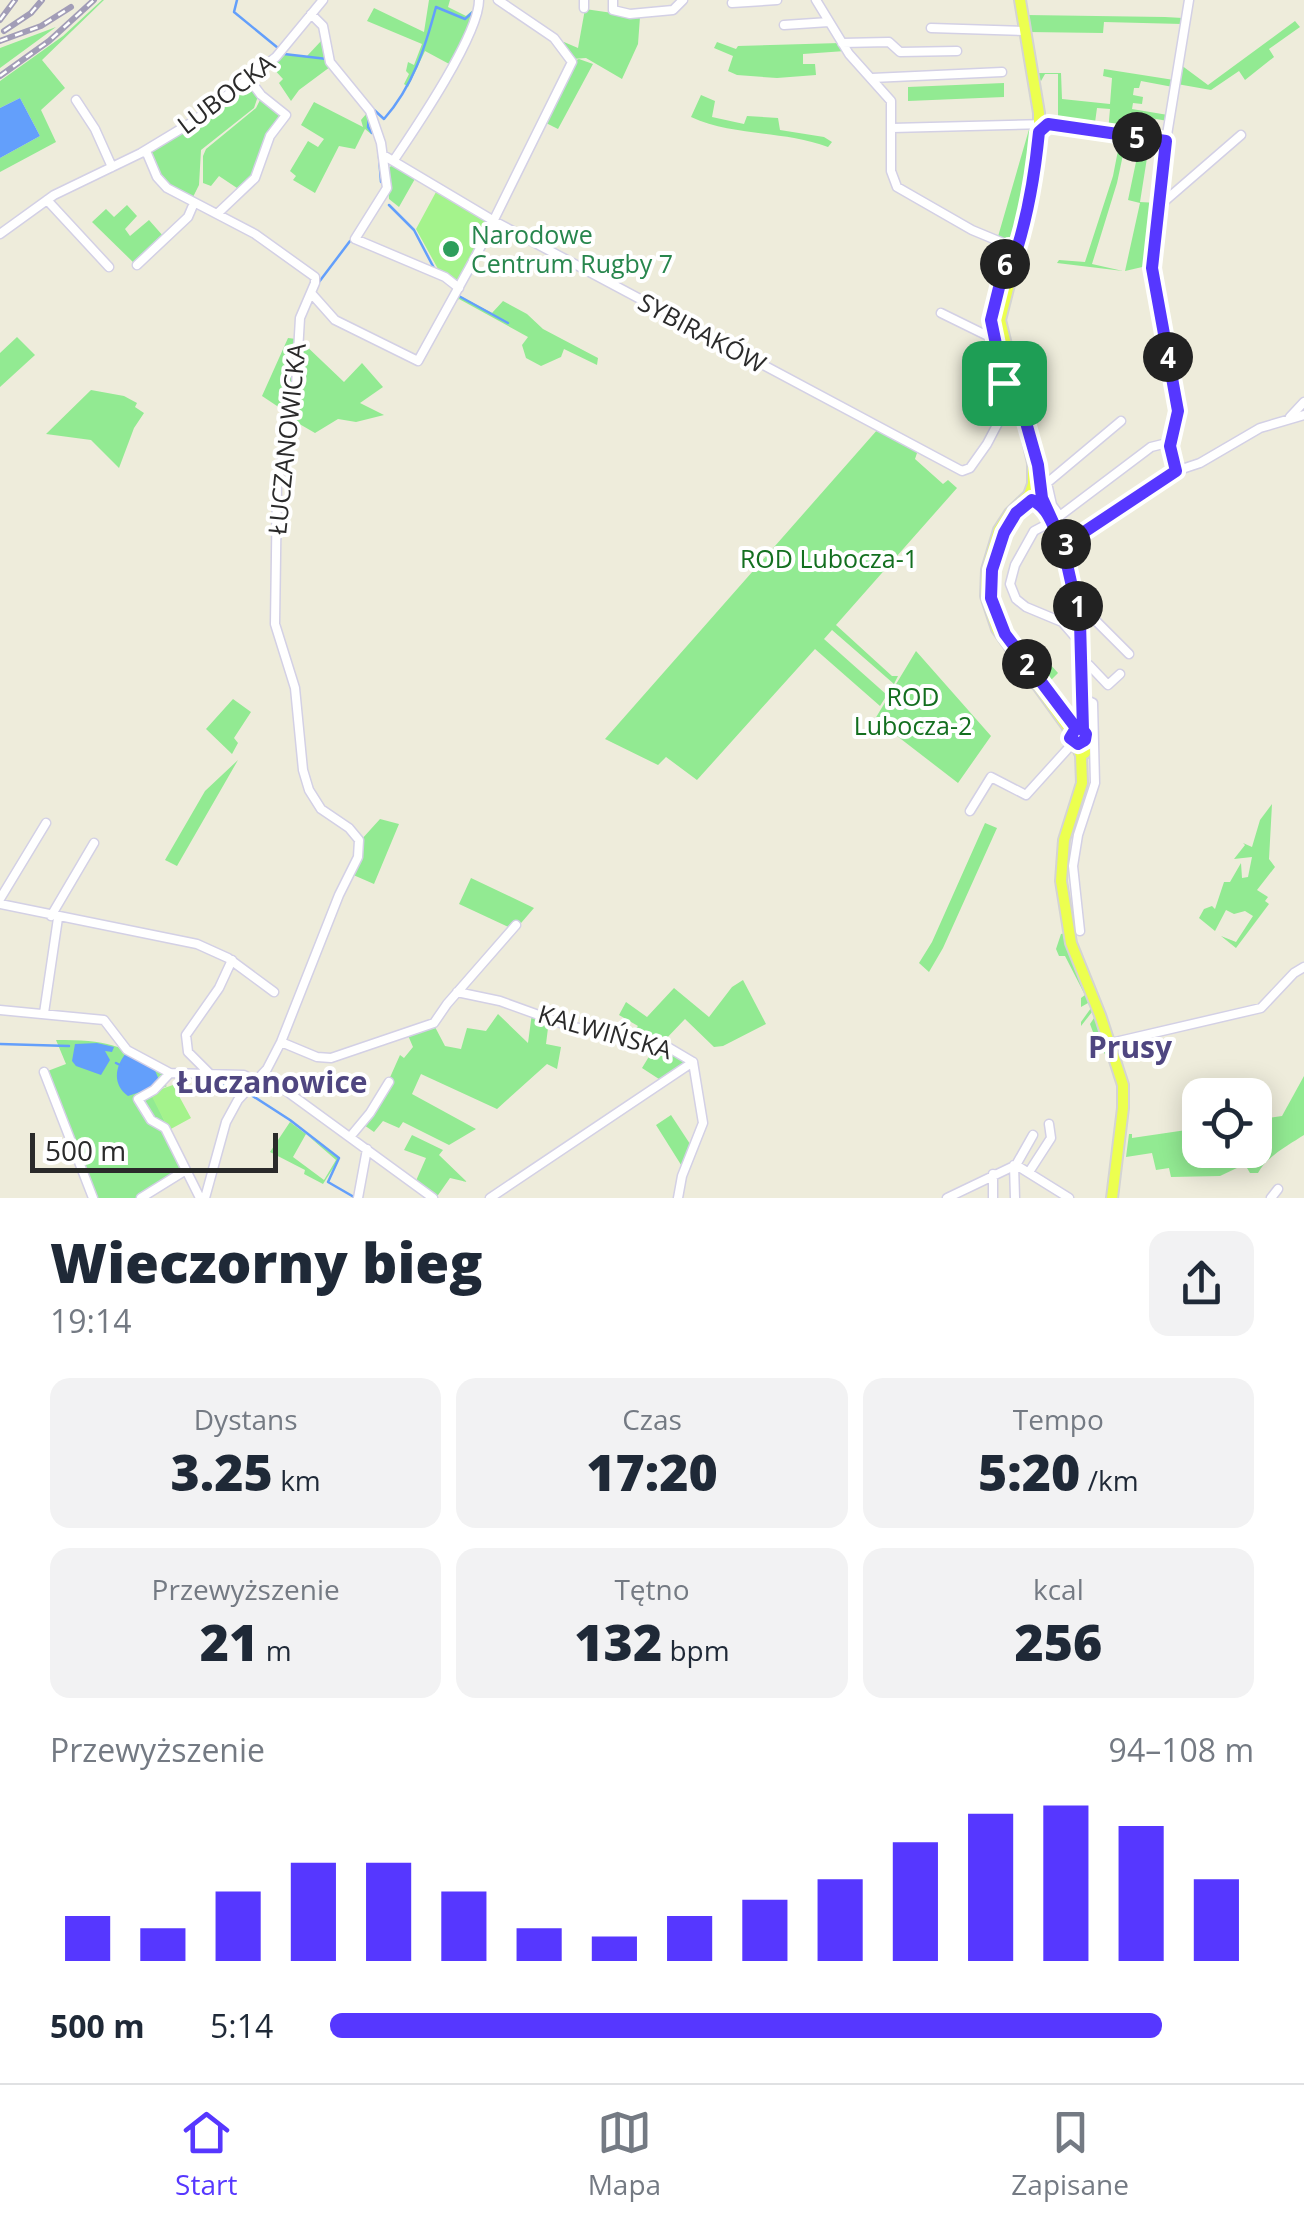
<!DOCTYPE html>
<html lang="pl">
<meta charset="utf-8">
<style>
body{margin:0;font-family:"Open Sans",sans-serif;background:#f2f2f3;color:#1f2937;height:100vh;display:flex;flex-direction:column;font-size:38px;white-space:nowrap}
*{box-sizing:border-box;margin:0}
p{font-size:32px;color:#747a83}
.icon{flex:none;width:55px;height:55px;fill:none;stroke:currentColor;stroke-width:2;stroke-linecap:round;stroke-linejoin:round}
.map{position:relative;height:1198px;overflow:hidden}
.sheet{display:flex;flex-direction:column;background:#fff;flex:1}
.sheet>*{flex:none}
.fabs{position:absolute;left:1182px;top:1078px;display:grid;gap:20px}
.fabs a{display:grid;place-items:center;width:90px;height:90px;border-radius:20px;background:#fff;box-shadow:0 5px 25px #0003;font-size:50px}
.scale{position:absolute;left:30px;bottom:25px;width:248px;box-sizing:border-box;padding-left:10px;border:5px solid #2a2a2a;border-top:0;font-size:28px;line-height:35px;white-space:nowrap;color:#2a2a2a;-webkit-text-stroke:8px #fff;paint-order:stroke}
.pin{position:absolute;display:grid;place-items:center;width:85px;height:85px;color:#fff;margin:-42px;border-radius:20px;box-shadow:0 5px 15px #0006}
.km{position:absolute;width:50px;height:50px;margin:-25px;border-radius:50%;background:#222;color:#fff;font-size:28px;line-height:50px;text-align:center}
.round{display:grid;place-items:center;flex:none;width:105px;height:105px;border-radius:20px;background:#f2f2f3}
.head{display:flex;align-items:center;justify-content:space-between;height:170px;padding:0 50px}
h1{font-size:55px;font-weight:800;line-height:75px}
.stats{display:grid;grid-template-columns:repeat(3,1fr);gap:15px;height:170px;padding:10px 50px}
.stats div{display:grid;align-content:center;border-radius:20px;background:#f2f2f3;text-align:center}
.stats b{font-size:50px;font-weight:800}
.stats small{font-size:28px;font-weight:400}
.stats p{font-size:28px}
.chart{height:280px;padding:20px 50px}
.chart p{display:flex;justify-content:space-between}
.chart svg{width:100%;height:180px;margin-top:10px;stroke:#5637ff;stroke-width:6}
ul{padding:0 50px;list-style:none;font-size:32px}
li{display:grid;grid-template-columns:160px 120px 1fr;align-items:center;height:75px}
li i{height:25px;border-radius:12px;background:#5637ff}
.dock{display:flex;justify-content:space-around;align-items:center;height:140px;border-top:2px solid #e0e1e3;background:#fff;font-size:28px;color:#747a83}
.dock a{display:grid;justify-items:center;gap:5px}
.dock .on{color:#5637ff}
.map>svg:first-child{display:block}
</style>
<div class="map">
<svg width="1304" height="1198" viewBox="0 0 1304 1198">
<rect width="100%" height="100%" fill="#eeecdb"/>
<path fill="#92ea92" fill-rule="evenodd" d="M102,0h2l-62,60 23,28 -24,22 15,32 -56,30v-14l40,-22 -20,-38 -20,10v-27l63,-45z
M429,0h21l-2,7 18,9 8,-7v-9h5l-28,65 -26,-14 -17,36 -4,-3 5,-10 -3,-3 2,-9 6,3 8,-21 -55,-23 7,-13 50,24z
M585,9l55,8 -2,27 -16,35 -36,-21 -14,1 -9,-14 1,-3 14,6z
M1027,15l138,2 18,1 -1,6 -78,-2 -1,11 -75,-1z
M1295,21l5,6 -31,22 5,8 -29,23 -6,-9 -28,19 -34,-6 4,-19 27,20z
M56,27l-56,41v-20z
M322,40l8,27 -31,23 -8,11 -12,-18 4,-4 -12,-13 14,-11 22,1z
M717,42l19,7 2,-3 102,-3 5,8 -42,3v10h12l1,11 -39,3 -40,-3 -9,-4 5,-15 -19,-8z
M579,59l14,5 -35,65 -14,-7 30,-61z
M1104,69l70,11 -1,7 -32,-6 -2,7h-5l-1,7 10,2 -1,7 -9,-1 -1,6 36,6v6l-24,-4 -2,6h-7l-3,12 -24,-3 2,-23 -13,-1 -3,22 -36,-6v-50h-13l-4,7 -6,-8h26l1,26 48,5 2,-26 -9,-2z
M1004,83v14l-96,4v-14z
M248,84l10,12 -4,12 -53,42 -2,35 -7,14c-21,-11 -38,-24 -40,-48l39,-24z
M701,95l14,6 -3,16 32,7 3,-8 31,2 2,12 44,7 8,5 -4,5c-44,-17 -93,-10 -137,-30z
M261,98l22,17 -12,18 -11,36 -20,21 -21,-14 -8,10 -8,-3v-27l3,-7 50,-41z
M314,102l49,25 -2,-7 6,-7 8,15 -4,6 -6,-5 -10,20 -16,-3 -24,47 -22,-13 3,-4 -6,-5 18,-30 10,6 6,-8 -23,-14z
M1030,126l6,1 -4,61 -15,56 -20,-4z
M1121,135l6,1 -10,47 -25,81 31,7 -66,-8 2,-3 26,2 28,-86z
M1141,138l9,1 -10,63 18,1 -7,62 -26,6 15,-68 -12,-3z
M394,164l22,13 -17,30 -10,-8 -2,-30z
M127,205l10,11 -12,13 5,7 19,-16 15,17 -28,28 -44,-43 14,-13 8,8z
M459,291l1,5 32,17 11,-12 24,13 16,15 55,29 -1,7 -33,-16 -3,8 -20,9 -15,-8 -4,-13 6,-8 -69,-38 -9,6z
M17,337l18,18 -35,32v-34z
M288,338l8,1 -7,75 -27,-18z
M301,341l43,41 18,-19 21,24 -23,16 24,12 -28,7 -18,-3 -23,14 -19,-11 -4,2z
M91,390l33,6 13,7 -2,4 9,6 -10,15 -15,40 -28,-28 -45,-6z
M878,429l40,21 -3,9 28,25 5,-4 9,8 -121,137 56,51h6l-4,8 -62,-54 -8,9 63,56 -7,11 -65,-57 -118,131 -31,-23 -8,8 -53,-26z
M1032,644l26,29 -11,11 34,35 -3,4 -7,-4 -48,-68z
M916,651l75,85 -33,47 -83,-64z
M233,699l18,13 -17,26 4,5 -6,11 -26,-25z
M238,760l-61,106 -12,-6 40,-69z
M1272,804l-3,55 6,8 -18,23 11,7 -3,4 4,3 -33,44 -15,-12 15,6 17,-26 -8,-5 -11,3 -8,-4 -11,21 -16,-13 5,-9 8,-3 3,3 9,-27h6l11,-19 1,15 6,-1 4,-20 -18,2 11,-14 -2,-2 9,4 8,-27z
M380,819l19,5 -25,60 -23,-10 10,-34z
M985,823l12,5 -54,120 -14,24 -10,-9 13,-21z
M471,878l63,30 -19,22 -56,-26z
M1066,933l4,20 20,40 30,86 2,23 -9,67 -3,-1c4,-26 15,-61 8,-87 -6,-20 -22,-37 -28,-57l4,-6 -2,-6 -11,14v-4l10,-14 -3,-5 -7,4v-9l4,-3 -20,-39h-6l-3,-7 5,-15z
M743,980l23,44 -43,22 -9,1 -29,-28 -23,24 -33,-6 9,-11 -19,-11 7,-13 21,15 27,-29 35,29 23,-30z
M532,1013l17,7 -3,24 15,3 -4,22 -10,-5 -50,45 -76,-35 -9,20 64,35 -27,16 -46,-23 -4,6 -16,-7 -9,11 -13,-9 18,-21 21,-47 4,3 9,-11 -6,-14 27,-8 11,21 16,3 6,-21 19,3 12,-17 30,29z
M56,1040c51,0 65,4 107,31l-1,12 5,3 -16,7 18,37 -8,-5 22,43 -45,30h-43l-50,-126 21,-8z
M656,1045l35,15 -29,21 -20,-13z
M1304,1076v59c-14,9 -38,22 -46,38h-8l-3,-5 -8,-1 -19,9 -49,1 -2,-9 -13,2 -4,-17 -26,4 3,-23h3v4l68,-10v22h55v-30l27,-4z
M671,1115l21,32 -9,21 -27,-43z
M290,1122l49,37 -16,25 -19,-10 1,-4 -35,-18zM306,1134l30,26 -12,20 -31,-23z
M412,1135l31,15 -4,5 28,27 -17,-4 -14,20 -21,-15 11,-25 -22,-8z"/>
<path fill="#a4f38c" d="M436,192l53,28 1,5 -31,56 -21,-12 -22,-40z
M173,1085l18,33 -22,12 -19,-37z"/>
<path fill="#639ffb" d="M20,98l20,38 -40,22v-50z
M97,1043l17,4 -2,5 -7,-1 5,9 -9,15 -25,-9 -4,-5 3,-17z
M126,1053l28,15 5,12 -10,9 -21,7c-16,-12 -13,-29 -2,-43z"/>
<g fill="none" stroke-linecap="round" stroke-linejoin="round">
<path stroke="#639ffb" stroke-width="2.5" d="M237,0l-3,12 44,36
M284,54l43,5
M372,108l12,11c29,-33 41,-71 52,-112l29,12 9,-8
M369,116l-1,11 4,6
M379,156l2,26
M389,205l25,25 21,40
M319,282l31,-41
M457,295l51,28
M0,1044l69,2
M116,1063l4,2
M208,1077l-1,6 35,6
M248,1093l42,27 49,38 -11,24 26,15"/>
<defs>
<path id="minor" d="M613,0v10l17,4 43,-4 10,-10
M816,0l33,54 42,47v70l6,16 75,43 41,17
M732,3l45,-3
M584,8v-8
M311,14l12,12 7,36 40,49 11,32 6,45 -32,51 90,38 14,11
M784,25l45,-3
M931,28l94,3
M842,43l47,-1 11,10 57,-1
M872,78l130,-6
M76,100l19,29 17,38
M892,128l155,-4 119,17
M146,151l11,26 10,11 88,46 60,43v6l-15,35 -4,68 -19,100 -2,138 20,64 8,82 6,20 12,19 28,19 10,12 -1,17 -19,38 -58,147 -14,27 -29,31 -12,22 -21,76
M383,155l111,66 468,250 8,-3 17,-24 12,-23 6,-42 -12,-46 -1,-23 17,-63
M394,160c21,-31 85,-125 85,-160
M47,200l62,67
M1159,206l82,-71
M217,214l38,-36 15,-42 16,-21 -25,-20 -12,-16
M0,234l54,-39 87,-42 53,-32 82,-64 47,-57
M137,265l51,-48 6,-14
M311,293l24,27 83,41 58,-105 96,-194 -18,-24 -56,-38
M941,313l53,26
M1290,417l14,-15
M1176,471c-10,-30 4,-40 2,-67l-26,-136 14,-127 23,-141
M1041,498l21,44 18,74 3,114
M1060,516l-8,-11 -5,-22 74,-62
M1062,542l10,-1 104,-70 24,-8 60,-35 44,-13
M1080,616l8,-3 41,41
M1082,645l-20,-23 -36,-15 -10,-8 -6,-15 5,-19 19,-34 19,-10 98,-74 20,-5
M1082,663l7,2 19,20 12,-11
M970,811l21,-34 35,18 47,-52
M0,899l46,-76
M0,904l197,40 31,14 46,34
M51,916l43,-73
M1080,931l-7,-65 5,-31 17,-52 -2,-80 -10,-5
M457,992l43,9 69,25 97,20 27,16
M0,1010l104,10 23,30 43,23 74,2 11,6
M44,1013l14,-95
M281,1042l36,15 14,1 103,-35 13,-19 69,-79
M1115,1042l146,-34 33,-35 10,-6
M44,1072l49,126
M170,1073l-16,17 -16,9 13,21 14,8 35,70
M263,1074l170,124
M211,1075l-23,-23 -2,-17 33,-47 13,-28
M350,1137l20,-24 19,-31
M1014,1165l1,33
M1016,1165l17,-30
M1029,1172l22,-34 -2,-14
M993,1174v24
M141,1198l45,-28
M358,1198l9,-49
M490,1198l203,-136
M678,1198l4,-22 21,-53 -10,-61
M947,1198l69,-33 53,33
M1271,1198l7,-9"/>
<path id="major" d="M1018,396l15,67v21l-4,11 -19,18 -11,17 -12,40 -1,26 11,33 70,97 14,29 1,28 -18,57 -3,41 10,62 29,72 23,70v23l-11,90
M1020,402l-20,-82 34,-134 5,-54v-19l-19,-113
M1029,495l6,6 6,-3 -2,-21
M1071,733l6,-5 7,3 1,22"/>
</defs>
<use href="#minor" stroke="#d3d0e5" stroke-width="11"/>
<use href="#major" stroke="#d4d4d4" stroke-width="14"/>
<use href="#minor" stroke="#fff" stroke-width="8"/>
<use href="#major" stroke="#ecff4f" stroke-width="10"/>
<defs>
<path id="rail" d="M0,20l15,-20
M4,31l27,-18 11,-13
M0,41l41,-15 30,-19
M0,76l49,-35 45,-41"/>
</defs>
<use href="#rail" stroke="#a29db7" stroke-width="6"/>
<use href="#rail" stroke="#fff" stroke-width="2.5" stroke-dasharray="8" stroke-linecap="butt"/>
</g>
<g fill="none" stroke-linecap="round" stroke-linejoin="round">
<defs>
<path id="route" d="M1004,383l10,-3 24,85 4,33 20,44 18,80 3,108 3,4 -1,6 -7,4 -8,-6 6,-10 -71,-94 -14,-36 1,-28 12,-37 12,-20 16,-13c22,11 19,33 34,44l110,-73 -6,-25 8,-35 -26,-143 14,-127 -118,-17 -9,8c-4,41 -10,78 -22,117l-8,-2 -18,73 13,63"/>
</defs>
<use href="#route" stroke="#fff" stroke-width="20"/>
<use href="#route" stroke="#5637ff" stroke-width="12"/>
</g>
<circle fill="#2e9e5b" stroke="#fff" stroke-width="4" cx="451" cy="249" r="10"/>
<g text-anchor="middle" stroke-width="8" stroke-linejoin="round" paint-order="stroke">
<g font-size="25" fill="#2a2a2a" stroke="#fff">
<text transform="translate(226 94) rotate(-37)" y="9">LUBOCKA</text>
<text transform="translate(702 333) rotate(28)" y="9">SYBIRAKÓW</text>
<text transform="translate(287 439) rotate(-84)" y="9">ŁUCZANOWICKA</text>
<text transform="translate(605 1032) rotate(16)" y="9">KALWIŃSKA</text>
</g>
<g font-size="25" fill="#27864d" stroke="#fff" text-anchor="start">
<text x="471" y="244">Narodowe<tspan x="471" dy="29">Centrum Rugby 7</tspan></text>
</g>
<g font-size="25" fill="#136f1f" stroke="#fff">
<text x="829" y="568">ROD Lubocza-1</text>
<text x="913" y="706">ROD<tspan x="913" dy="29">Lubocza-2</tspan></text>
</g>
<g font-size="30" font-weight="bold" fill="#4f4680" stroke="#fff">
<text x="1130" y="1058">Prusy</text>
<text x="272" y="1093">Łuczanowice</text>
</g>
</g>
</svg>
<div class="fabs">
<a><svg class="icon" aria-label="locate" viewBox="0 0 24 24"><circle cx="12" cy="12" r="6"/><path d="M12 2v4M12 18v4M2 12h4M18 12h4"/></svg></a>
</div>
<div class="scale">500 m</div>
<div class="pin" style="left:1004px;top:383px;background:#1e9e55"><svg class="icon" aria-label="arrive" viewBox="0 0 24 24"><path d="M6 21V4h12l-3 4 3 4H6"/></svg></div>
<b class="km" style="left:1078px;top:606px">1</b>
<b class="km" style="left:1027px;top:664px">2</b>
<b class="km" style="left:1066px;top:544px">3</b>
<b class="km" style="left:1168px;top:357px">4</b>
<b class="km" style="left:1137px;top:137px">5</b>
<b class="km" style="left:1005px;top:264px">6</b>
</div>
<section class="sheet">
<div class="head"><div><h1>Wieczorny bieg</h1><p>19:14</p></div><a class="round"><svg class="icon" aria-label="share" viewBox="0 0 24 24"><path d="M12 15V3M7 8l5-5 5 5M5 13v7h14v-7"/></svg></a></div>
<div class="stats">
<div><p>Dystans</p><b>3.25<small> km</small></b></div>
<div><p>Czas</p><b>17:20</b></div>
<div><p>Tempo</p><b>5:20<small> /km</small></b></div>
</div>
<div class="stats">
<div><p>Przewyższenie</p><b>21<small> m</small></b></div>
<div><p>Tętno</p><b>132<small> bpm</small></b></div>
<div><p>kcal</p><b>256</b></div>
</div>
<div class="chart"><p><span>Przewyższenie</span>94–108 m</p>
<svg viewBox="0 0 160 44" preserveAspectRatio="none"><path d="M5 44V33M15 44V36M25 44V27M35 44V20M45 44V20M55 44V27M65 44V36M75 44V38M85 44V33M95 44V29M105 44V24M115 44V15M125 44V8M135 44V6M145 44V11M155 44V24"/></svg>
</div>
<ul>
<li><b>500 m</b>5:14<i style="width:90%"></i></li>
</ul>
</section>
<nav class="dock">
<a class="on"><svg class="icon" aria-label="home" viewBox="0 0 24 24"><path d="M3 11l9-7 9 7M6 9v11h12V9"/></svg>Start</a>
<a><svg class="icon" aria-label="map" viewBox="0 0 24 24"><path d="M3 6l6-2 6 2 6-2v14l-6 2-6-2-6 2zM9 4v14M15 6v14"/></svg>Mapa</a>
<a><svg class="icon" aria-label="saved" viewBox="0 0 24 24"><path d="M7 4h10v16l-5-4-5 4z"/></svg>Zapisane</a>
</nav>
